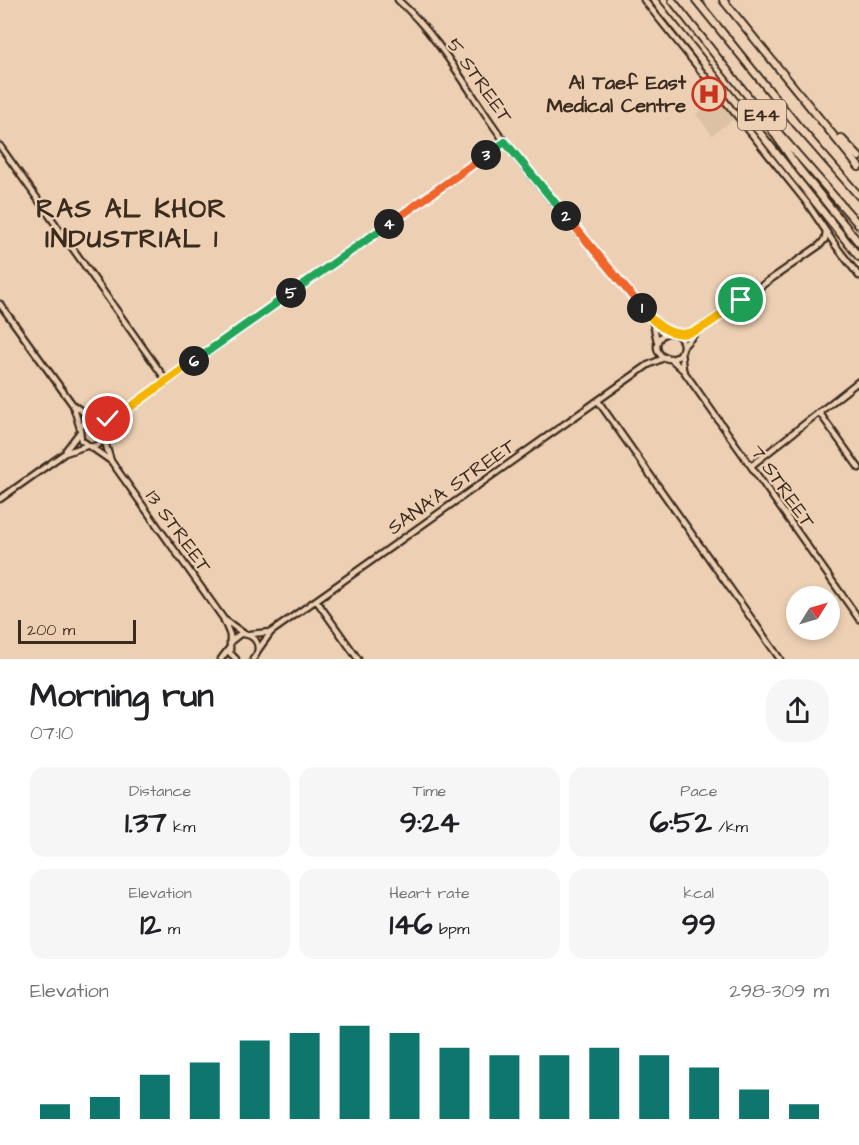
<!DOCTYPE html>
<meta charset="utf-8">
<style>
body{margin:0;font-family:"Architects Daughter",sans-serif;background:#f6f6f6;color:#202124;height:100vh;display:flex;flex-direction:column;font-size:22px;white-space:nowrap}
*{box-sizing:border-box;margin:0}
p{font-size:20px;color:#757577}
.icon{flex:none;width:33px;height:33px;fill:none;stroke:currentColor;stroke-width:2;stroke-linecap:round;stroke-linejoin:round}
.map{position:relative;height:659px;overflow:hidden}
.panel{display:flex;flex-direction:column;background:#fff;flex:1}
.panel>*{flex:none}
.needle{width:39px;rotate:53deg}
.buttons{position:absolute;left:786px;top:586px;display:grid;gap:12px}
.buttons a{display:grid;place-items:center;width:54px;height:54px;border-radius:50%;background:#fff;box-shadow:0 3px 9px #0003;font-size:30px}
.scale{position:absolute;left:18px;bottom:15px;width:118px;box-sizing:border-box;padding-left:6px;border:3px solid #3b2a1e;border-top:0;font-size:16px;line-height:21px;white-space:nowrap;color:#3b2a1e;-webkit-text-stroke:4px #edd0b3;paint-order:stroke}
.pin{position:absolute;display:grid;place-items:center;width:51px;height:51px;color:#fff;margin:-26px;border:3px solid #fff;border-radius:50%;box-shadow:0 2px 6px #0007}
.km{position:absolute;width:30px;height:30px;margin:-15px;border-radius:50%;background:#222;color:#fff;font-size:16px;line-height:30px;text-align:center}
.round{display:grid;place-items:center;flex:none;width:63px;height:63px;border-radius:24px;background:#f6f6f6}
.head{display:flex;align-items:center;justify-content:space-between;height:102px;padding:0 30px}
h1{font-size:33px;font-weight:800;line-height:45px}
.stats{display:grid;grid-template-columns:repeat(3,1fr);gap:9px;height:102px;padding:6px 30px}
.stats div{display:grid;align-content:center;border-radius:15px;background:#f6f6f6;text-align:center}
.stats b{font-size:30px;font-weight:800}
.stats small{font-size:16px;font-weight:400}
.stats p{font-size:16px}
.chart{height:168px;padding:12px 30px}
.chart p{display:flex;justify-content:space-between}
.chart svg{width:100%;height:108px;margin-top:6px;stroke:#0f766e;stroke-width:6}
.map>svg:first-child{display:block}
</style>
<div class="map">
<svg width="859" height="659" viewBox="0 0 859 659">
<rect width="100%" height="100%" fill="#edd0b3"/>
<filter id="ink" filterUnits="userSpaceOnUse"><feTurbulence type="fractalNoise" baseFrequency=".0167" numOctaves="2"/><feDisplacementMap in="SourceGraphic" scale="12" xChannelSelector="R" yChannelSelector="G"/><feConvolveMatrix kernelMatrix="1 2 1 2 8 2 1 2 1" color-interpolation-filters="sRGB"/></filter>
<g filter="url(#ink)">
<path fill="#dcc1a5" d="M718,99l16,20 -22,16 -16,-21z"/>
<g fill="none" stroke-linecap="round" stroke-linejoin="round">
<defs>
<path id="minor" d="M398,0c44,39 72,95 107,142 46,61 98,116 145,176l21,15
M644,0l163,203 29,43 23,30
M0,146l166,234
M0,304l73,101 7,23
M653,323l4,18
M657 346a13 13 0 1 1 26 0a13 13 0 1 1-26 0Z
M678,334l18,-3
M683,347l15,-17 122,-85 5,-6 1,-8
M681,352l2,18
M670,358l13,12 176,249
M598,401l182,258
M73,405l20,14
M819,412l40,56
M98,421l27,-10 380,-269
M107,434l14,-19
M90,447l8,-2 6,-6
M66,450l13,-17
M111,461l-7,-22v-11l-9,-8 -9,1 -6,7 1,12 30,21 112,157 7,17v18l6,6
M751,466l108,-85
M0,499l65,-46 21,-7
M316,600l42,59
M225,620l18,13
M250,634l21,-2
M230,642l10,-8c15,-1 24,13 13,25
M258,650l13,-18 377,-267 18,-8
M221,659l9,-12"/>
<path id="highway" d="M654,0l205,257
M672,0l90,114 97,111
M696,0l101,125 62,71
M723,0l136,167
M770,127l26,38 63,78
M841,138l18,19"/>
</defs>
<use href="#minor" stroke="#3b2a1e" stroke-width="9"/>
<use href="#highway" stroke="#3b2a1e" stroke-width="10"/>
<use href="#minor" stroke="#edd0b3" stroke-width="4.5"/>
<use href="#highway" stroke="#edd0b3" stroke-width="6"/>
</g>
</g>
<g fill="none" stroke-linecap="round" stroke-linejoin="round" filter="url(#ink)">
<defs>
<path id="split-1" d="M642,308c38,48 61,19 99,-8"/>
<path id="split-2" d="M566,216l76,92"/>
<path id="split-3" d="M486,155l19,-13 61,74"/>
<path id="split-4" d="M389,224l97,-69"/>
<path id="split-5" d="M291,293l98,-69"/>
<path id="split-6" d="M194,361l97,-68"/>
<path id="split-7" d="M108,419l17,-8 69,-50"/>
</defs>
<use href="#split-1" stroke="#fff" stroke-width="12"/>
<use href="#split-2" stroke="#fff" stroke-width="12"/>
<use href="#split-3" stroke="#fff" stroke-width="12"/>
<use href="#split-4" stroke="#fff" stroke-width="12"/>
<use href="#split-5" stroke="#fff" stroke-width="12"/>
<use href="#split-6" stroke="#fff" stroke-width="12"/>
<use href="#split-7" stroke="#fff" stroke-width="12"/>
<use href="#split-1" stroke="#f5b400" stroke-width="8"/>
<use href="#split-2" stroke="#f0652b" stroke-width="8"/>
<use href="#split-3" stroke="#22a559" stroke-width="8"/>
<use href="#split-4" stroke="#f0652b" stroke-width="8"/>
<use href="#split-5" stroke="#22a559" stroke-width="8"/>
<use href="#split-6" stroke="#22a559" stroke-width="8"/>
<use href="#split-7" stroke="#f5b400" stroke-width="8"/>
</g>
<defs>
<symbol id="hospital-ring" viewBox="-11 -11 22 22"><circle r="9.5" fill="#edd0b3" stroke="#c8321e" stroke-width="1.5"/><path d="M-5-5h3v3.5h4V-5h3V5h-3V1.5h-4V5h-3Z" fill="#c8321e"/></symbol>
</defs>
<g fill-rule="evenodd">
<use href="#hospital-ring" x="690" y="75" width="38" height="38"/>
</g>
<g text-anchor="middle" stroke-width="4.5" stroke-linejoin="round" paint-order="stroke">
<rect fill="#edd0b3" stroke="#705c4b" stroke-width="1.5" x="738" y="100" width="48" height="30" rx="4.5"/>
<g font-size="18" font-weight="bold" fill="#3b2a1e">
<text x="762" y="121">E44</text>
</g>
<g font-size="20" fill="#3b2a1e" stroke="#edd0b3">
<text transform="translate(480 80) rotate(55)" y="7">5 STREET</text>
<text transform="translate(451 486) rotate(-35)" y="7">SANA'A STREET</text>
<text transform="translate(783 486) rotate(55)" y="7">7 STREET</text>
<text transform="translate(179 531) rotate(54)" y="7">13 STREET</text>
</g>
<g font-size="20" font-weight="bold" fill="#3b2a1e" stroke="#edd0b3" text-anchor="end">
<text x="686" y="89">Al Taef East<tspan x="686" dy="23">Medical Centre</tspan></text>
</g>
<g font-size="26" font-weight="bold" letter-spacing="1.5" fill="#3b2a1e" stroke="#edd0b3">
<text x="132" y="217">RAS AL KHOR<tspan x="132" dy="30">INDUSTRIAL 1</tspan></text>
</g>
</g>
</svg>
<div class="buttons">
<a><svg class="needle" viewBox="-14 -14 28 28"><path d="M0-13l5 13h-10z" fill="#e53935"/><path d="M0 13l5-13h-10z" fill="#757577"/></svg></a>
</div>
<div class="scale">200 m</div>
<div class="pin" style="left:741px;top:300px;background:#1e9e55"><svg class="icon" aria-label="arrive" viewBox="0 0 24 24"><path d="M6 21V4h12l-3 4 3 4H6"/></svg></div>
<div class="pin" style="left:108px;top:419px;background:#d93025"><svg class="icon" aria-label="check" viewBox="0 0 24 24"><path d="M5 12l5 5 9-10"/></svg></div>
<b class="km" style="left:642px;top:308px">1</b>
<b class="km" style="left:566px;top:216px">2</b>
<b class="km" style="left:486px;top:155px">3</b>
<b class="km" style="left:389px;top:224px">4</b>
<b class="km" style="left:291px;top:293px">5</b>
<b class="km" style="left:194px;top:361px">6</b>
</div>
<section class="panel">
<div class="head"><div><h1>Morning run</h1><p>07:10</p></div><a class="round"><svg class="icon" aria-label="share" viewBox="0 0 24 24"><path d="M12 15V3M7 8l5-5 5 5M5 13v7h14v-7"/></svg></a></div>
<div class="stats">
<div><p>Distance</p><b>1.37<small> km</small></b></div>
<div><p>Time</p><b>9:24</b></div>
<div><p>Pace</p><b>6:52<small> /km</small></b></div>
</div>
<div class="stats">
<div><p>Elevation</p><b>12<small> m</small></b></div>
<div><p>Heart rate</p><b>146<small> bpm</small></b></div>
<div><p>kcal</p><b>99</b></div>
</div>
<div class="chart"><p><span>Elevation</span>298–309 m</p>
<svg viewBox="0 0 160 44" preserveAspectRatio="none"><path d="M5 44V38M15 44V35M25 44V26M35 44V21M45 44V12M55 44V9M65 44V6M75 44V9M85 44V15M95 44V18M105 44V18M115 44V15M125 44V18M135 44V23M145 44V32M155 44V38"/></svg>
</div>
</section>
